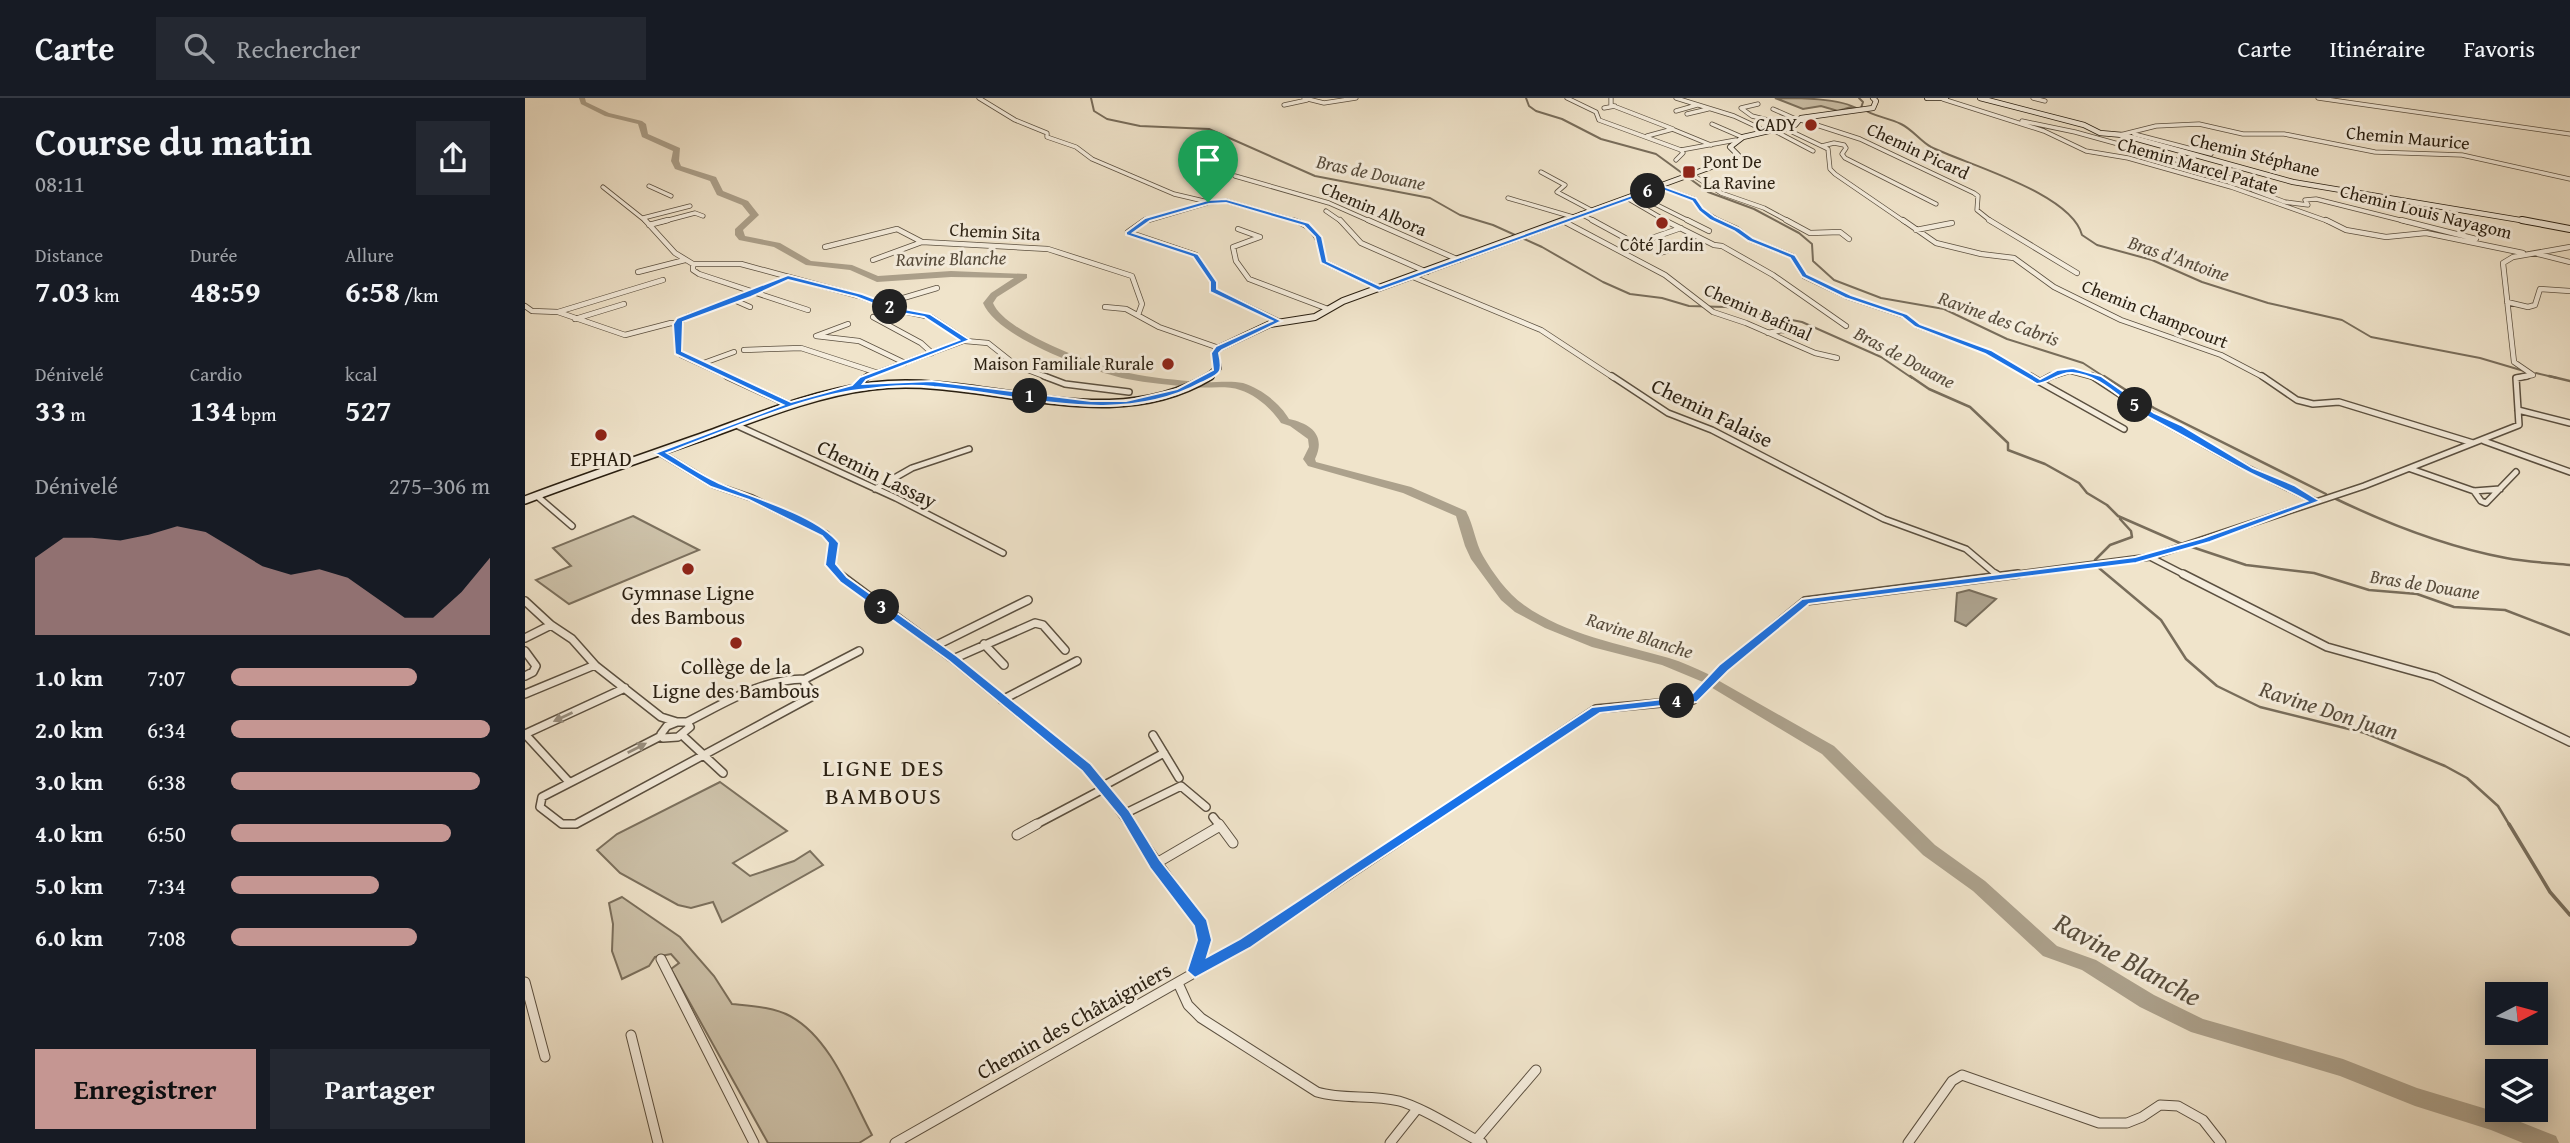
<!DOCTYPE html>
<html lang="fr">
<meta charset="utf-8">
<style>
body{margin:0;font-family:"Gentium Book Plus",serif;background:#242831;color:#f1f3f6;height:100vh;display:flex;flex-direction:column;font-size:26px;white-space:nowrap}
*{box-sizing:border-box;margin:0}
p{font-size:23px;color:#9ea1a6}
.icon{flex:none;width:38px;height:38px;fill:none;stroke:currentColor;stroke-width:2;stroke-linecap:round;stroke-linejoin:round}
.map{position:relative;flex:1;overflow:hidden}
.panel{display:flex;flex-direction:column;background:#171b24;width:525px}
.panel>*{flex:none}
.needle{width:46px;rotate:84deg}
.tools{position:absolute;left:1960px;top:884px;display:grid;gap:14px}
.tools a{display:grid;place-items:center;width:63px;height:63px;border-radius:0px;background:#171b24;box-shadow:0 4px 18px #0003;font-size:35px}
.pin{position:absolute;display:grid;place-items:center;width:60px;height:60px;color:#fff;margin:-72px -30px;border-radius:50% 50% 50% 0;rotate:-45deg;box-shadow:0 0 7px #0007}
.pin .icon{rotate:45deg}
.km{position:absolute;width:35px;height:35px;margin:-18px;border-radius:50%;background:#222;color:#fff;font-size:19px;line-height:35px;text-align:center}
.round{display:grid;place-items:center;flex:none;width:74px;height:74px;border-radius:0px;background:#242831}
.head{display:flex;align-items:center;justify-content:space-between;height:119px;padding:0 35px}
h1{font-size:38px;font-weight:600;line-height:52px}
.metrics{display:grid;grid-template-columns:repeat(3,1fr);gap:10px;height:119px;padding:7px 35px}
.metrics div{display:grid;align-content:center}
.metrics b{font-size:30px;font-weight:600}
.metrics small{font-size:19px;font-weight:400}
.metrics p{font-size:19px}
.chart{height:196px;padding:14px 35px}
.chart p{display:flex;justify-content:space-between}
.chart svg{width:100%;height:126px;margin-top:7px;fill:#c59692;opacity:.7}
.action{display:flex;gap:14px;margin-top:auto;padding:14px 35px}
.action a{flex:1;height:80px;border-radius:0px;background:#c59692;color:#111;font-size:28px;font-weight:600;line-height:80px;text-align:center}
.action a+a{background:#242831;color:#f1f3f6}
ul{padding:0 35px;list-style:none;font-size:23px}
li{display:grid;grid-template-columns:112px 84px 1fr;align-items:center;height:52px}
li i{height:18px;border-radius:9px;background:#c59692}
header{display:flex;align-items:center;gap:42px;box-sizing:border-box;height:98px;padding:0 35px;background:#171b24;border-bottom:2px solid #363941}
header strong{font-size:33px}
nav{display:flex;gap:38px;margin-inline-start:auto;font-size:24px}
.search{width:490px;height:63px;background:#242831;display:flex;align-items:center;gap:18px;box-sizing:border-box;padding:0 24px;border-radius:0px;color:#9ea1a6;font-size:26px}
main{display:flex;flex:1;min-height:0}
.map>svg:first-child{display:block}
</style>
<header>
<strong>Carte</strong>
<div class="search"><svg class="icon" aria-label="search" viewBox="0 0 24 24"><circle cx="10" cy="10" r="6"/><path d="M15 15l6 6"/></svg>Rechercher</div>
<nav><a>Carte</a><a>Itinéraire</a><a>Favoris</a></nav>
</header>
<main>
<section class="panel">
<div class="head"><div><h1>Course du matin</h1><p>08:11</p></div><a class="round"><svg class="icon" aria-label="share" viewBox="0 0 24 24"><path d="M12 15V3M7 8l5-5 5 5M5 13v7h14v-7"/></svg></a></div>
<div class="metrics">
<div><p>Distance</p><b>7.03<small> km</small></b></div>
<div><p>Durée</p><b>48:59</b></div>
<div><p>Allure</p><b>6:58<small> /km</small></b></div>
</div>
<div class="metrics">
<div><p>Dénivelé</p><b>33<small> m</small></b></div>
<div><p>Cardio</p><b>134<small> bpm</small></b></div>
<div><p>kcal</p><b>527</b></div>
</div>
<div class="chart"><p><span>Dénivelé</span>275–306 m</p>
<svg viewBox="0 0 160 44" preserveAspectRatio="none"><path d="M0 44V17L10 10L20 10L30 11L40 9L50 6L60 8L70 14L80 20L90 23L100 21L110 24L120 31L130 38L140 38L150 29L160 17V44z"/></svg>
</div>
<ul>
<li><b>1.0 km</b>7:07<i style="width:72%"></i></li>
<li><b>2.0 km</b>6:34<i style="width:100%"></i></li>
<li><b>3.0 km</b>6:38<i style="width:96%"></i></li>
<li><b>4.0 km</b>6:50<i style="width:85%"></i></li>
<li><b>5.0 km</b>7:34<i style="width:57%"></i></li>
<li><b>6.0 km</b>7:08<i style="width:72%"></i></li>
</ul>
<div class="action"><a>Enregistrer</a><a>Partager</a></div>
</section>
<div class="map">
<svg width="2045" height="1045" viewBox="0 0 2045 1045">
<rect width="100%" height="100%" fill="#f0e4cb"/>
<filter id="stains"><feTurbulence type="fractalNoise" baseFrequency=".00286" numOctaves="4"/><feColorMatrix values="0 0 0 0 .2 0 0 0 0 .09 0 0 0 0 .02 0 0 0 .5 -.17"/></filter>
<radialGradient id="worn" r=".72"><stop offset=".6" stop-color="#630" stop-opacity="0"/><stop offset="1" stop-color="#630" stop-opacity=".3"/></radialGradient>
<path fill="#cec3ab" stroke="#7c715e" stroke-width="2" d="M1250,0c24,0 65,0 83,11l-7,-2 -13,4 -17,-5 -18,3z
M108,418l66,34 -130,54 -33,-24 35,-14 -18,-18z
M195,684l67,49 -54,32 17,13 44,-15 16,-10 13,14 -101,57 -9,-20 -22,6 -13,-3 -58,-32 -23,-23 20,-16z
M97,799l58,40 34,39 18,28c19,2 41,3 58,12 41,22 61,80 82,119l-13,8h-91l-97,-174 8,-6 -8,-9 -16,3 -6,9 -27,13 -10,-28 1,-27 -4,-21z"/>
<path fill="#aca18c" stroke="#786d5b" stroke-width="2" d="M1444,492l27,9 -30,27 -11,-5 2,-28z"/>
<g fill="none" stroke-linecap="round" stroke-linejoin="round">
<path stroke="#786d5b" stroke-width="2" d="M566,0l3,13 13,8 33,7 69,3 106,47 115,22 30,17 33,10 49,22 61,35 27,12 32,4 27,8 37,1 76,15 79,35 31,21
M1001,0l3,8 7,5 26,8 39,20 55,15 52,38 46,17 45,24 13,11 1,17 21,19 47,18 63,11 63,30 76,24 23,15
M1334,0l4,4 -2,6c13,9 26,9 40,16 11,5 19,17 30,23 37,18 140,46 151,88l15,10 55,15 50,22 66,21 74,17 29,17 109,21 44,13
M2011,275l21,5"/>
<path stroke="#786d5b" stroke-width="2.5" d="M1385,278l19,13 41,18 38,36v7l37,14 34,19 8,10 20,12 11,11 64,28
M1579,278l50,32 172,86
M2024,278l21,5
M1809,400c54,26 113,49 172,60 21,4 43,5 64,7
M1664,448l57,19 68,8 55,17 48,4 37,13 51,3 65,25
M1570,462l15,-15 22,-8 -1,-6 -11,-12
M1574,470l62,52 25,39 31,27 43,21 105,26 80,33 22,12 31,28 12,20"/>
<path stroke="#786d5b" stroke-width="3.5" d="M1984,726l41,68 20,23"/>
<path fill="#aca18c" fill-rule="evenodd" d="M54,0h6l1,4 23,11 33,8 4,3 2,10 32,14 -1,13 2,5 35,11 7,14 25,10 11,14 -16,15 2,6 35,7 31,18 41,4 26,11 73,-5 76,3v4l-30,19 -4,6c12,30 105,63 136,70 23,5 48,7 70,9 14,1 30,-2 44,1 17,5 37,20 46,36 23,5 37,17 26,40l1,3 95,25 55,24c8,15 9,31 17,45 10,17 24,37 41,49 42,30 96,39 145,53 13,4 26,10 39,16l2,3 -7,5 -41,-17 -70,-18 -47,-19 -30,-16 -14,-12 -30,-41 -6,-13 -9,-30 -53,-23 -95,-27 -5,-7 6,-12 -1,-8 -18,-13 -9,-3c-9,-14 -25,-28 -41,-33 -14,-5 -33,-1 -48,-3 -22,-2 -44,-4 -65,-8 -36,-8 -130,-41 -144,-76l8,-10 23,-15 -63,-1 -74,5 -27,-12 -44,-5 -32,-18 -35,-7 -4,-5v-6l15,-14 -8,-10 -25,-10 -7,-14 -35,-12 -4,-8 2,-10 -31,-14 -4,-13 -33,-8 -24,-12z
M1189,580l120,68 101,99 50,36 72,65 39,14 58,35 49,24 140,40 74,29 76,23 63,25 3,7h-36l-32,-13 -76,-24 -75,-30 -149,-44 -51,-25 -58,-37 -39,-14 -70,-65 -50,-36 -101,-101 -113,-68 -2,-3z"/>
<defs>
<path id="minor-far4" d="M454,0l36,22 32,13v4l29,10 16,12 82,35 34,8 18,-1 73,21
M779,0l20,5 32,-5
M1086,0v7l62,24 -26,7
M1151,0l58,18 32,15
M1508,0l12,3
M1793,0l252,36
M1418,1l101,32 42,20 42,7 103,29 99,35
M1233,6l-17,4 11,8 28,7 2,5
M759,7l23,-5
M1079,10l11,-2
M1248,11l25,11
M1151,13l21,-6
M1162,16l21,-5
M1273,21l62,20 114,54 4,3 -1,14 15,12
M1497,23l53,11 105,29 62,21 11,8 32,12 23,3 -3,-5 11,-1 92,23
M1187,26l30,13
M1259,30l44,21 2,20 5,5 70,48
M1147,31l39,16
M1248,32l40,21
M1609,36l77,20
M1595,37l36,-9 43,-2 44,10h41l91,18 87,3 108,24
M1297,48l12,-3 10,2 2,3 -4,6 3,4 91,46
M1151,62l7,-7 -2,-3
M1016,74l24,13 -8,7 34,18
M1166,76l30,19 43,15 26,14
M710,78l94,27 43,19
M124,88l22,10
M78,89l44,35
M1135,89l34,12 7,11 20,12
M1112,97l54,27
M983,100l65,19
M1102,100l41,24
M801,113l16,11
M1056,116l15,8
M118,120l47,-12
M136,124l34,-9 8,3
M618,124l64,-19"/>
<path id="minor-far3" d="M120,122l30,33 18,11h48l118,32 38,14 34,7 35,23 -103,38
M768,122c23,7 27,20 31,42l55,26
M815,122l21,23 66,29
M843,122l91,40
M1067,122l33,18
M1139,122l50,25 8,1 51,29 73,51
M1162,122l22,11
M1192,122l20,9 14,11 41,16 12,20 44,21 57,19 13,10 70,26 45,26
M1261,122l24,13 30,-1 9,7
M1378,122l33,23 45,11 33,4 40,29 67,33 100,35 44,23
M1464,122l88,53
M1801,122l20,10 40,7 40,-4 97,20
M1876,122l75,19
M1038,123l102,54 48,37 33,11 69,30 22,5
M124,127l19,-5
M713,131l22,8
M1391,132l36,-7
M603,134l68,23 17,27v8l65,31
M603,134l17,-12
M735,139l-27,10 3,14 13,18 79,30
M1127,140l29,-10
M300,149l72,-18 25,13 126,7 84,27 10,28 -4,11
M1135,155l43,-13
M2013,156l32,8
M348,162l49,-18
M168,166v6l6,4 109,36
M113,174l47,-12
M888,179l128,53 73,48
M209,202l16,7
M1982,204l21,5 7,-2 5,-16 30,2
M358,206l54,-16
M0,208l7,5 26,1 67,23 46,-12 6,1 11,-8 60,-21 40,-18
M580,209l21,2 33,18 60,21
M33,214l105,-32
M348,219l48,26 11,10
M50,221l49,-15
M152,226v26l4,5 50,23
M323,226l-32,12 43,5 46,22
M1243,235l14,-3 18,4
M440,243l23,2 29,23 32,12
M219,252l57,-2 77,25
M176,266l33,-12
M1523,280l22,-7 26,7
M1992,280l16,-3 -19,-13 -11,-99 10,-6 57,-10"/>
<path id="minor-far2" d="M202,278l63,29
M519,278l21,8 64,8
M1087,278l56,37 44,17 172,89 82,30 32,27
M1505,278l10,6 11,-6
M1567,278l61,40 94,52 68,33
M1737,278l35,24 16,4 26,-2 134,41
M1515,284l84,47
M330,289l13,-11
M1993,312l52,13
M211,327l160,73 107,55
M1959,343l86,31
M134,354l55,33 38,13 74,36 7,9 -2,22 9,11
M1886,371l63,22 26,-2
M350,391l37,-21 57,-19
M1949,393l7,10 5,2 30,-31
M12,398l35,30
M1625,459l37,19
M1479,478l146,-19 214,-71 155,-61 -3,-47 11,-2"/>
<path id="minor-far1" d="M314,476l114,85 143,118 35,49
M1470,476l3,2
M1658,476l144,73 108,30 135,65
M0,503l26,24 21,14 24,27 65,51 16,5
M0,540l26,-13
M459,546l20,21
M410,548l93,-46
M0,553l11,15 -3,6 -8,4
M428,561l82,-36 8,2 22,25
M280,581l54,-28
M0,596l70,-29
M477,602l75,-39
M152,624h10l3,5 -12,10 -15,1 -2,-4 6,-8z
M162,624c38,-19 74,-43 118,-43
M157,637l41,38
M628,637l26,43
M136,638l-119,61 -2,10 22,17h14l235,-127 3,-4 -9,-9v-5
M44,684l-44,-48 100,-46
M578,688l61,-33
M599,716l57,-28 25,21
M688,719l7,9
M508,728l72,-38
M896,728l175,-117 97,-9 31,-32 81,-67 213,-27"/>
<path id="minor" d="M605,726l74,105 -1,18 -8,24
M694,726l14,19
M492,737l20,-11
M630,766l65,-38
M136,861l93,184
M0,884l20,75
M653,885l10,22 13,13 116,74c27,8 54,2 82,9 23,6 60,30 83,42
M106,937l27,108
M951,1042l60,-70
M370,1045l350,-199 179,-120
M865,1045l27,-34
M1383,1045l44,-62 10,-6 137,48h28l15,-6 18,-12 18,1 25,14 18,23"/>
<path id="tertiary" d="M1042,0l29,14 3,8 82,30 55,-10"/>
<path id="secondary-far2" d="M1402,0h19
M1455,0l104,27 16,8 23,2 170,47 239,40
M1035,124l176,-64 2,-3 -8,-8 13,-10 52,-12 6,-7 72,-10 3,-7 -3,-3"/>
<path id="secondary-far1" d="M1997,122l48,9
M682,280l11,-10 -3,-15 4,-5 51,-24 45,-7 28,-16 222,-81"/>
<path id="secondary" d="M0,402c61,-23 123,-44 185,-66 52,-19 106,-41 162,-48 111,-14 234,53 338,-10"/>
</defs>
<use href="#minor-far4" stroke="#5b5040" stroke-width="5"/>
<use href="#minor-far3" stroke="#5b5040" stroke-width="6"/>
<use href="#minor-far2" stroke="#5b5040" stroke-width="8"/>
<use href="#minor-far1" stroke="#5b5040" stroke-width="10"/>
<use href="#minor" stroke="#5b5040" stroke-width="11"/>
<use href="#tertiary" stroke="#5b5040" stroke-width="5"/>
<use href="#secondary-far2" stroke="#291f11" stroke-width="6"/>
<use href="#secondary-far1" stroke="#291f11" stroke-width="8"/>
<use href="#secondary" stroke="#291f11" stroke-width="10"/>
<use href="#minor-far4" stroke="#f5eddd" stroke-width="3.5"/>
<use href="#minor-far3" stroke="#f5eddd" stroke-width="4.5"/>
<use href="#minor-far2" stroke="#f5eddd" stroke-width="5"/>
<use href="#minor-far1" stroke="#f5eddd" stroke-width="7"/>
<use href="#minor" stroke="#f5eddd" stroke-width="9"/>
<use href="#tertiary" stroke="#f5eddd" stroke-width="3.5"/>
<use href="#secondary-far2" stroke="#f5eddd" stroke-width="4.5"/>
<use href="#secondary-far1" stroke="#f5eddd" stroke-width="6"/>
<use href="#secondary" stroke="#f5eddd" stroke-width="7"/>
</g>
<defs><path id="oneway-solid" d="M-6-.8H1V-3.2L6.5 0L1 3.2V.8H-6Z" transform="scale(1.75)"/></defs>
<g fill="#999081">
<use href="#oneway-solid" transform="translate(38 619) rotate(155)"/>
<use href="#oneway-solid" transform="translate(112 650) rotate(-27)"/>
</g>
<path fill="#1a73e8" stroke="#fff" stroke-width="2" fill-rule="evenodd" d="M1135,87l36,13 7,10 12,9 24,11 14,10 42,17 12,19 44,21 56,19 13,10 71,26 49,29 17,-9 16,-2 28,8 53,37 27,12 72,43 41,17 26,16 -110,41 -74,21 -327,41 -81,67 -31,31 -97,11 -249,165 -101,70 -55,30 -8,-7 10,-31 -3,-14 -44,-58 -30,-51 -38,-46 -133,-110 -109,-79 -15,-17 3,-22 -6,-7 -73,-36 -38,-13 -56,-34 128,-48 -108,-51 -2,-30 4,-6 111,-43 74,19 37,14 31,6 40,26 -104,40 -3,4 69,-3 159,20h35l51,-12 36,-19 -2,-17 5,-7 56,-25 -62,-29v-10l-17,-25 -67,-22v-3l19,-14 63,-18 18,-1 83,24 13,14 5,24 53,25zM1135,91l32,12 7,10 11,9 24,11 14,10 42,17 12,19 43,21 57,19 13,10 70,27 52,30c12,0 21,-12 35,-11 31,2 52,31 78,45 32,17 63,35 94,52 20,11 43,19 63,31l-104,37 -68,19 -333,42 -83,66 -29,31 -98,11 -352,232 -33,18 5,-17 -5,-20 -47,-60 -31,-50 -38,-46 -134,-108 -110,-79 -11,-13 3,-21c-23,-29 -87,-45 -120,-60 -18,-8 -35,-20 -52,-30 57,-21 134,-56 192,-63 25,-3 50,-6 75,-3 88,7 184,41 267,-4 18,-9 23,-8 18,-30l3,-3 60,-29 -65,-32v-7l-19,-28 -65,-21 17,-12 59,-17 17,-1 78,23 11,11 6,26 58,28zM263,182l68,17 39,15 29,5 35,23 -99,37 -8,8 -61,17 -109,-51 1,-29 68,-25z"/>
<g fill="#8f2418" stroke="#f5eddd" stroke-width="2.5">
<circle cx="1286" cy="27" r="7"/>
<rect x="1157" y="67" width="14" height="14" rx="3.5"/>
<circle cx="1137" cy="125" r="7"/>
<circle cx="643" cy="266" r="7"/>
<circle cx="76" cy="337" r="7"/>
<circle cx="163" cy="471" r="7"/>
<circle cx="211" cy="545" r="7"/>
</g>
<g text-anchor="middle" stroke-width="6" stroke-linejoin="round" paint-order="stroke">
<g font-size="18" fill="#291f11" stroke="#f5eddd" text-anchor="end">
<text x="1272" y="33">CADY</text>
<text x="1178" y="70" text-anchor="start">Pont De<tspan x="1178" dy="21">La Ravine</tspan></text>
<text x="1137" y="153" text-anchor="middle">Côté Jardin</text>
<text x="629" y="272">Maison Familiale Rurale</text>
</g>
<g font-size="18" fill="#291f11" stroke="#f5eddd">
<text transform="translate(1883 40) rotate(5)" y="6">Chemin Maurice</text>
<text transform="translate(1393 53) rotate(25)" y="6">Chemin Picard</text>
<text transform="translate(1730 57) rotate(14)" y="6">Chemin Stéphane</text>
<text transform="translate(1673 68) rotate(16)" y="6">Chemin Marcel Patate</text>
<text transform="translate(849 111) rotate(23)" y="6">Chemin Albora</text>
<text transform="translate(1901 114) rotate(14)" y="6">Chemin Louis Nayagom</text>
<text transform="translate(470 134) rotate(3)" y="6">Chemin Sita</text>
<text transform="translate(1233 214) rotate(24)" y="6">Chemin Bafinal</text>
<text transform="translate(1630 216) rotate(22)" y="6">Chemin Champcourt</text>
</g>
<g font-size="19" font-style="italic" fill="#574c3c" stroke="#f5eddd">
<text transform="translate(846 74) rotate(12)" y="7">Bras de Douane</text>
<text transform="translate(426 160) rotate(-1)" y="7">Ravine Blanche</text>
<text transform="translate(1654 160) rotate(19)" y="7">Bras d'Antoine</text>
<text transform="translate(1474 220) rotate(20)" y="7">Ravine des Cabris</text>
<text transform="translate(1380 259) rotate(28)" y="7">Bras de Douane</text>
<text transform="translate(1900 486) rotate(9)" y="7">Bras de Douane</text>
<text transform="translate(1115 537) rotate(18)" y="7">Ravine Blanche</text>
</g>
<g font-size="21" fill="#291f11" stroke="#f5eddd">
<text transform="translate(1187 315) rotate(26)" y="7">Chemin Falaise</text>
<text transform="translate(352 376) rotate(26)" y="7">Chemin Lassay</text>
<text transform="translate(549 923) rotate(-29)" y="7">Chemin des Châtaigniers</text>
</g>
<g font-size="21" fill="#291f11" stroke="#f5eddd">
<text x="76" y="368">EPHAD</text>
<text x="163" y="502">Gymnase Ligne<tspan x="163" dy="24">des Bambous</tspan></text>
<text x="211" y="576">Collège de la<tspan x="211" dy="24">Ligne des Bambous</tspan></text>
</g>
<g font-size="23" font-style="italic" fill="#574c3c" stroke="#f5eddd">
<text transform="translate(1804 612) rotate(18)" y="8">Ravine Don Juan</text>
</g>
<g font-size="24" letter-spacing="2" fill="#291f11" stroke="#f5eddd">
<text x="359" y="678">LIGNE DES<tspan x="359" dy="28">BAMBOUS</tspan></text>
</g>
<g font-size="28" font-style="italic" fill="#574c3c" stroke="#f5eddd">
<text transform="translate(1603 861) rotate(29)" y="10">Ravine Blanche</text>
</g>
</g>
<rect width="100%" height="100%" filter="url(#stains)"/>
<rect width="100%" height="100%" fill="url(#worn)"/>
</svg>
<div class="tools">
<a><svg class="needle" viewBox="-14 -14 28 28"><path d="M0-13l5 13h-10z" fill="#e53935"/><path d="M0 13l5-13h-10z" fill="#9ea1a6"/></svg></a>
<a><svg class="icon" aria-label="layers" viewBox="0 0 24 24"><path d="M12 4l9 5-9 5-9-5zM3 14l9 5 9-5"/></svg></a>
</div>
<div class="pin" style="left:683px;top:104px;background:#1e9e55"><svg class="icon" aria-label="arrive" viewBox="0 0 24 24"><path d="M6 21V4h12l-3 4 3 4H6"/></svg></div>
<b class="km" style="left:505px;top:298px">1</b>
<b class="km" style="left:365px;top:209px">2</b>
<b class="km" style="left:357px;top:509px">3</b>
<b class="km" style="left:1152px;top:603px">4</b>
<b class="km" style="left:1610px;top:307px">5</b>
<b class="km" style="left:1123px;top:93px">6</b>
</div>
</main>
